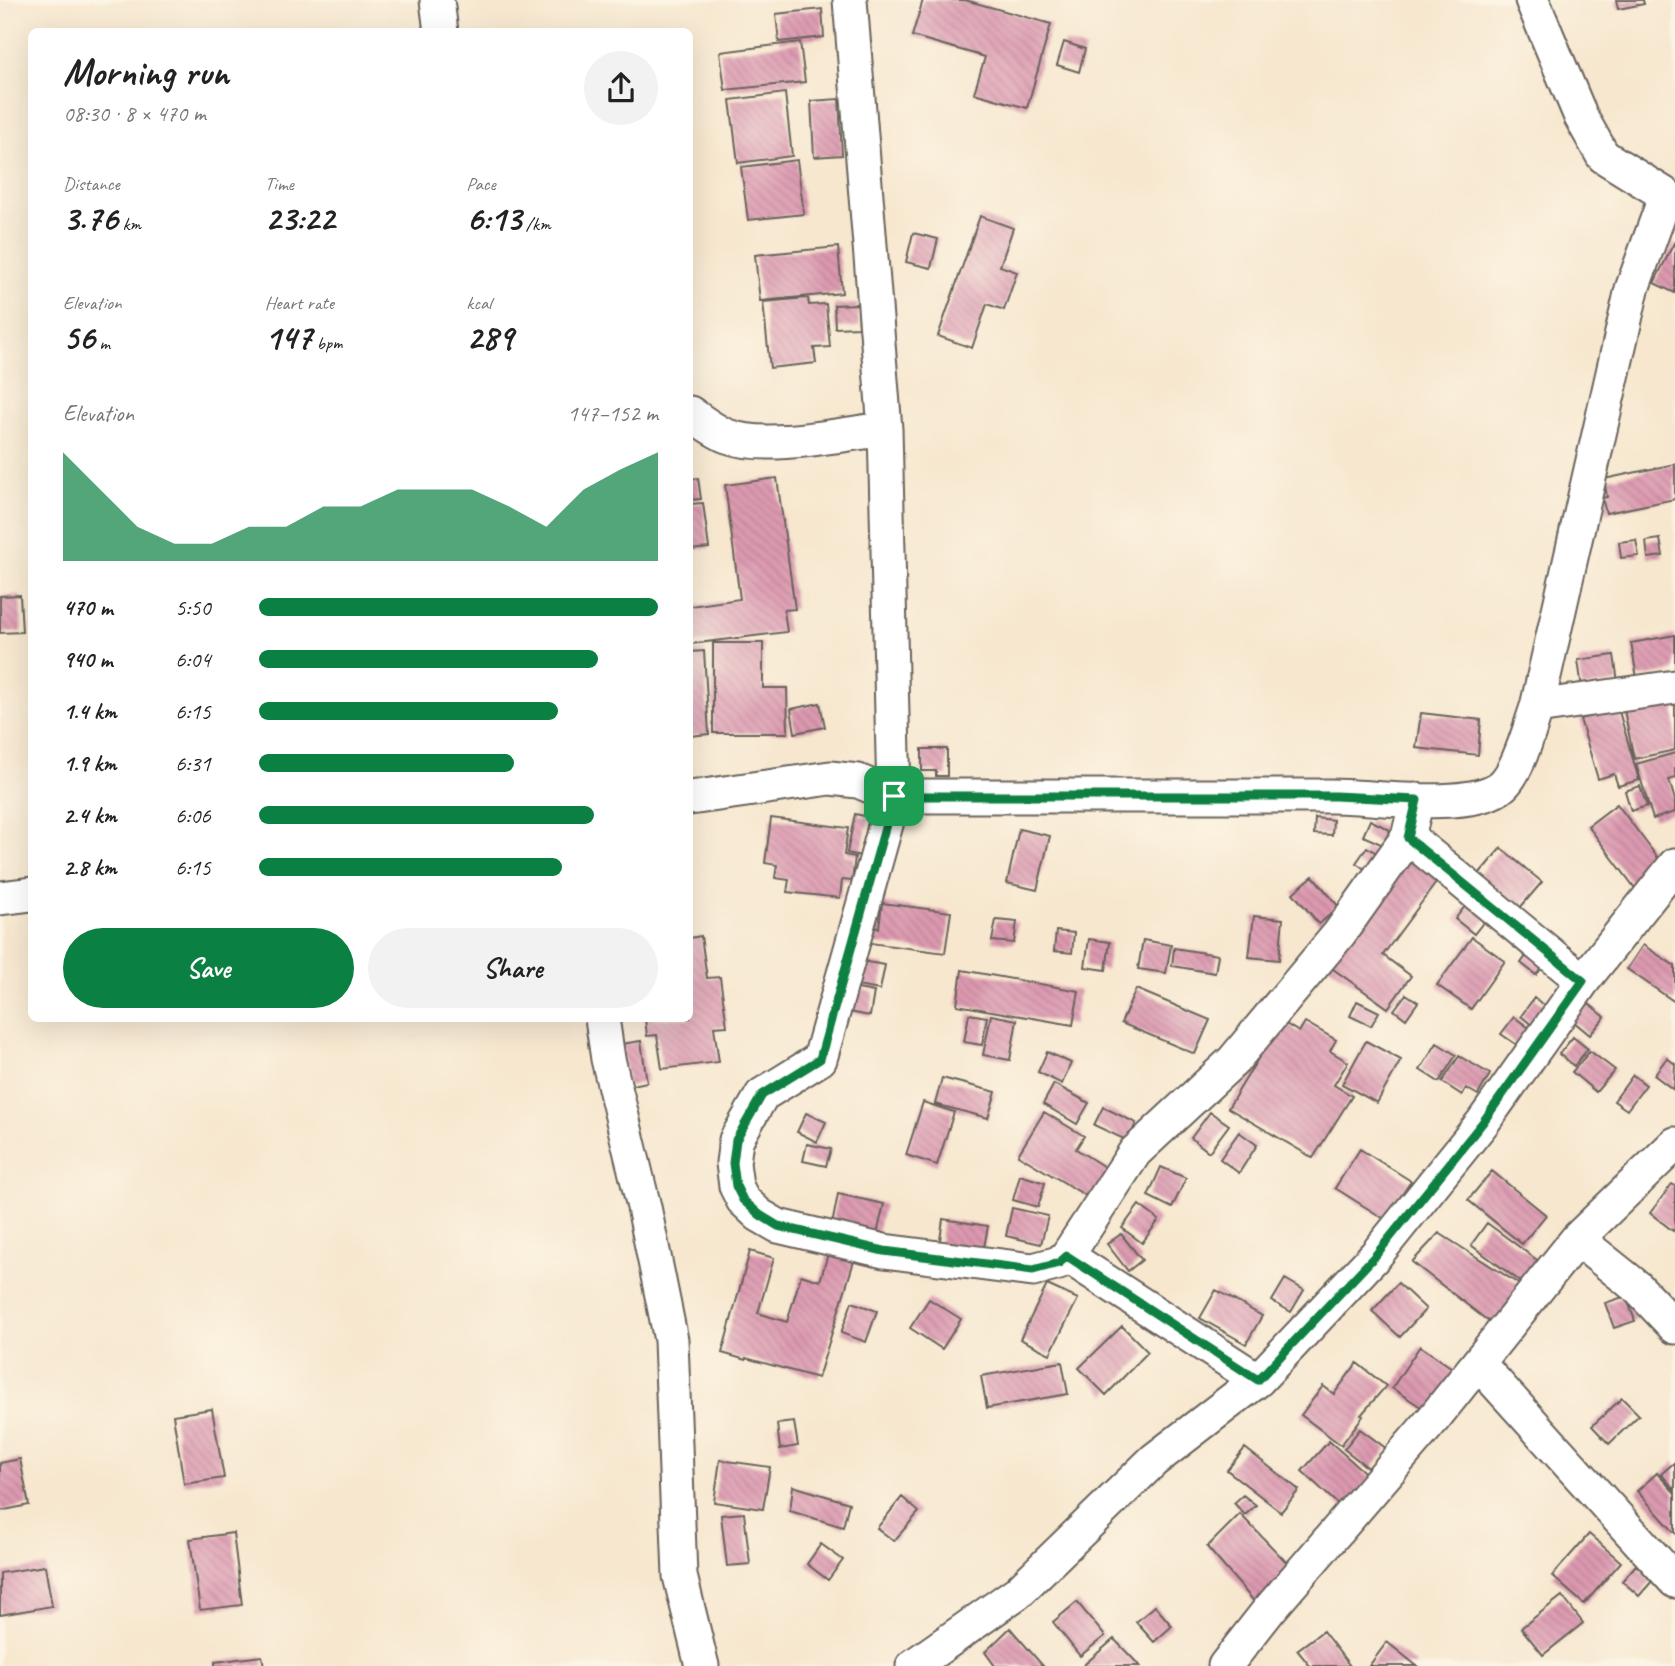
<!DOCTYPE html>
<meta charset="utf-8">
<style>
body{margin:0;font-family:Caveat,sans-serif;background:#f2f2f2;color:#222;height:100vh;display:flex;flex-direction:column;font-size:26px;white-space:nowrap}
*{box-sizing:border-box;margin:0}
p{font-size:23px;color:#767676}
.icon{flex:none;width:38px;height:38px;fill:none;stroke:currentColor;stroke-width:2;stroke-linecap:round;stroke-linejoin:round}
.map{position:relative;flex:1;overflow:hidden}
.sheet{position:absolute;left:28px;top:28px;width:665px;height:994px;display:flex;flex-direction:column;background:#fff;border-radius:10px;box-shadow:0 7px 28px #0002}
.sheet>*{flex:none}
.pin{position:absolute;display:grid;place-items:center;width:60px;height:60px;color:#fff;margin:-30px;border-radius:14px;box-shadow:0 4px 10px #0006}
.round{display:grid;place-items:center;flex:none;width:74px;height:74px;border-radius:37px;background:#f2f2f2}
.overview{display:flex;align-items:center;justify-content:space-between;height:119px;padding:0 35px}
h1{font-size:38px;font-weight:700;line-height:52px}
.figures{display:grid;grid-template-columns:repeat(3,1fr);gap:10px;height:119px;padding:7px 35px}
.figures div{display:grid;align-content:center}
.figures b{font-size:35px;font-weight:700}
.figures small{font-size:19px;font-weight:400}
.figures p{font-size:19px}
.chart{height:196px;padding:14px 35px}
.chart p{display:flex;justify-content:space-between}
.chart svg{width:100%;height:126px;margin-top:7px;fill:#0b8043;opacity:.7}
.action{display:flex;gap:14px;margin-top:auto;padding:14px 35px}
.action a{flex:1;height:80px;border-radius:42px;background:#0b8043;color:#fff;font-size:28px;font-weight:700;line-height:80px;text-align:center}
.action a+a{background:#f2f2f2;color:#222}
ul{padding:0 35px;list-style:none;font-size:23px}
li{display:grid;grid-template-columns:112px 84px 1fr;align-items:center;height:52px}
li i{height:18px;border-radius:9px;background:#0b8043}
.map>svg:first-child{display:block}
</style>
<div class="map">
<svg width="1675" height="1666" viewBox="0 0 1675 1666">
<defs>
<pattern id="building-back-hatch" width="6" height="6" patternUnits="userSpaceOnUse" patternTransform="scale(1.75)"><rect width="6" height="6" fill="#dc99b0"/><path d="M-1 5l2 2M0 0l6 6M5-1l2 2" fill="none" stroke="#bc8397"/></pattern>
</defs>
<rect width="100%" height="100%" fill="#fcf5e5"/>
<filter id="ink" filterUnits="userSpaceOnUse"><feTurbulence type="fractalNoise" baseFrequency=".0143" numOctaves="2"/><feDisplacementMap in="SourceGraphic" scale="14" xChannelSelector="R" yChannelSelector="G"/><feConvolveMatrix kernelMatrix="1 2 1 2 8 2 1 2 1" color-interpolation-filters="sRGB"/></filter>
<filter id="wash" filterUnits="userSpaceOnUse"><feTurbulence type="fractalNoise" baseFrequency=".00686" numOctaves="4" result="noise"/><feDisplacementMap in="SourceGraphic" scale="28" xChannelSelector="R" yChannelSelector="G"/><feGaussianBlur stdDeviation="1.57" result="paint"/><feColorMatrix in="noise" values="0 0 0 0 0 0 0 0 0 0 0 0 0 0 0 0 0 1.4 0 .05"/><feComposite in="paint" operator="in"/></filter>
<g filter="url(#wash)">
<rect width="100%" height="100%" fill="#f7e7cf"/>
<g id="blocks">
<path fill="url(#building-back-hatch)" d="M923,0h42l86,24 -24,84 -53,-15 11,-36 -73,-21z
M1616,0h27l1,4 -26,5z
M822,9l2,28 -45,5 -3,-28z
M800,42l5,40 -80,8 -5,-38z
M1064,42l21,7 -6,23 -22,-7z
M785,93l7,63 -54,7 -8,-63z
M839,99l3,56 -28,2 -3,-56z
M797,160l7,54 -56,6 -7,-53z
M980,216l33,12 -13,38 17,6 -13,38 -17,-6 -15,44 -34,-12z
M913,233l25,6 -7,29 -25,-6z
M1675,241v52l-21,-10z
M838,247l4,46 -82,8 -5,-46z
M808,298l1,7 17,-1 4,43 -16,1 2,15 -46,5 -7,-66z
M858,304l1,23 -24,1 -1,-23z
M1675,464v35l-69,14 -4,-15 5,-1 -3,-18z
M698,478l3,21 -11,1v-21z
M777,478l18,131 -11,1 3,22 -97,12v-38l50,-7 -15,-114z
M703,503l6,45 -19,2v-46z
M1660,539l3,17 -15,2 -2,-17z
M1636,540l3,16 -18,2 -2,-16z
M20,595l2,37 -22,1v-37z
M1675,635v36l-38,7 -6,-35z
M713,643h50v45h24l1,45h-75z
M704,651l5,83 -19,2v-84z
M1614,655l4,27 -36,6 -4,-28z
M1675,700v50l-41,9 -10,-49z
M820,703l5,24 -30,6 -4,-24z
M1618,708l21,72 -21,6 -4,-12 -16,5 -18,-60z
M1421,713l60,7 -3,35 -62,-7z
M922,749h25v27h-11v-5h-14z
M1675,753v25l-6,2 6,20v12l-22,7 -17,-55z
M1640,786l7,20 -16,5 -6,-20z
M1617,804l47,62 -29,22 -47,-62z
M855,814l14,3 -8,39 -14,-3z
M771,818l77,10 -4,27 11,2 -3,24 -10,-1 -2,18 -53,-6 2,-12 -14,-2 2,-13 -12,-2z
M1315,818l18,2 -1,15 -18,-1z
M1370,820l20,10 -7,15 -20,-9z
M1019,829l31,7 -13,54 -30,-7z
M1367,847l11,7 -12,16 -10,-7z
M1501,848l41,34 -23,27 -40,-35z
M1407,852l34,24 -58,79 28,21 -23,32 -62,-44z
M1313,876l26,31 -20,17 -26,-31z
M1470,900l19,15 -15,19 -19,-15z
M882,903l69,9 -6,41 -75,-10 2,-16 7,1z
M1254,916l29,3 -4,41 -30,-3z
M996,920l21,2 -3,21 -22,-2z
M1056,931l18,2 -2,20 -18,-2z
M701,936l6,42 13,-1 7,49 -13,1 5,35 -57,7 -5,-34 -10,1 -2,-18h45v-80z
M1472,937l33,24 -34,48 -34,-24z
M1089,939l21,3 -4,28 -21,-3z
M1143,940l28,5 -5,28 -28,-4z
M1643,945l32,21v36l-48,-33z
M1174,948l44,7 -3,18 -43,-7z
M1532,948l16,13 -12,14 -15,-12z
M861,961l24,4 -5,25 -23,-4z
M962,970l117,21 -6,34 -116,-20z
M847,987l27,5 -4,24 -27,-5z
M1136,989l74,31 -15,34 -74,-31z
M1406,994l12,8 -12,17 -12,-9z
M1534,998l13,9 -14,19 -12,-10z
M1357,1001l22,11 -8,14 -21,-10z
M1588,1003l17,14 -15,18 -17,-14z
M969,1014l18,3 -5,28 -18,-3z
M991,1015l26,5 -7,40 -27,-5z
M1514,1017l18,13 -12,17 -19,-13z
M1281,1021l18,11 6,-10 31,18 -6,11 18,11 -14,23 18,11 -39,62 -85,-50z
M1573,1037l15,12 -14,17 -15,-12z
M641,1041l6,41 -19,4 -7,-42z
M1366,1041l35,19 -24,43 -35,-19z
M1437,1043l19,12 -17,27 -19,-12z
M1590,1051l25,19 -19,22 -24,-20z
M1047,1052l24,11 -9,21 -24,-12z
M1459,1056l31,18 -12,21 -12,-7 -4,7 -20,-13z
M1667,1058l8,6 -1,26 -20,-15z
M1633,1075l13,10 -19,25 -13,-9z
M942,1078l54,14 -8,26 -53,-14z
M1054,1084l35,19 -12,21 -34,-20z
M923,1102l31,10 -17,53 -31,-10z
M1103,1107l33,16 -8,18 -34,-16z
M1044,1112l40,24 -8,13 41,26 -17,29 -82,-49z
M1210,1112l19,13 -20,27 -18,-14z
M806,1113l20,9 -9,20 -20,-10z
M1239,1132l18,13 -18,28 -19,-14z
M807,1144l24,5 -5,17 -23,-5z
M1360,1149l51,32 -25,39 -51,-32z
M1161,1167l25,11 -14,30 -24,-12z
M1492,1171l54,44 -24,29 -54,-44z
M1020,1175l25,8 -7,24 -25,-7z
M1672,1184l3,2v42l-2,3 -23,-18z
M838,1194l46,10 -7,30 -45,-9z
M1139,1205l20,15 -17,23 -20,-15z
M1012,1208l36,8 -7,28 -35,-8z
M943,1219l45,7 -5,27 -44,-6z
M1487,1223l54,40 -16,22 -54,-40z
M1439,1233l94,60 -32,38 -89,-69z
M1121,1234l21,26 -14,11 -21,-27z
M750,1251l24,7 -16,55 29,9 14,-47 19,6 8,-27 26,7 -36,117 -72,-20v2l-24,-7z
M1285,1279l19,11 -13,22 -19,-11z
M1398,1283l28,26 -26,28 -28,-26z
M1047,1285l31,14 -28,55 -30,-15z
M1216,1290l46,26 -16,28 -46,-26z
M1626,1296l9,25 -21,7 -9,-25z
M929,1299l32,20 -19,30 -32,-21z
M852,1302l25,9 -11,31 -25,-9z
M1122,1326l26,26 -42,43 -27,-27z
M1420,1346l38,26 -28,41 -38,-25z
M1062,1362l6,32 -81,14 -6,-32z
M1357,1363l29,23 -25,29 2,1 -22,29 -40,-30 22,-29 11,8z
M1622,1398l17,17 -30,29 -17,-18z
M212,1409l12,69 -40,6 -11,-69z
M794,1422l4,24 -18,3 -3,-25z
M1360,1429l27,20 -16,21 -27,-21z
M1329,1441l42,37 -28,31 -41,-38z
M1245,1448l54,42 -18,22 -54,-42z
M20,1459l9,46 -29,6v-48z
M720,1460l50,7 -7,42 -49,-7z
M1675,1462v28l-14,-16z
M1657,1473l18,20v40l-38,-42z
M793,1486l56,17 -6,24 -53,-16z
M1243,1495l13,10 -11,10 -11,-12z
M902,1497l17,15 -25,29 -17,-13z
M744,1513l6,51 -23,2 -6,-51z
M1240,1514l52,54 -34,38 -51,-59z
M233,1533l9,72 -42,5 -10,-71z
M1589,1534l32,28 -37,42 -32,-28z
M821,1544l22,16 -15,20 -21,-16z
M1636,1565l17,15 -14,16 -17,-15z
M45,1566l7,40 -52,9v-42z
M1562,1596l21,27 -40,32 -22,-27z
M1077,1602l28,34 -25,20 -27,-34z
M1155,1606l17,20 -18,16 -18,-20z
M1010,1628l33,38h-48l-10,-14z
M1323,1631l27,35h-40l-13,-16z
M1114,1639l26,27h-56l1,-2z
M1387,1642l30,24h-48z
M262,1656l2,10h-49v-4z"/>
</g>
</g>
<g filter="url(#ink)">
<use href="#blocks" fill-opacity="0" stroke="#69635b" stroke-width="2"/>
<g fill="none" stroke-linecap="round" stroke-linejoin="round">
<defs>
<path id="minor" d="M437,0l4,32
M850,0l35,429 9,367 -74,263 -58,36 -26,45 -3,23 3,23 7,14 16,15 19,11 106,25 149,19 26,-7 8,-7 191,124
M690,413c11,8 24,18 37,23 40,15 114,-2 158,-7
M1537,707l138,-20
M690,798l140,-20 28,3 36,15c145,1 291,0 437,0 42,0 133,15 168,-8 19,-12 30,-59 38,-81l95,-418 34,-94 -63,-39 -22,-39 -49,-117
M1408,837l175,144
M0,898l32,-4
M602,1018l6,41 36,148 27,133 9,236 22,90
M1577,1239l60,48 38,40
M1067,1256l68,-104 98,-91 106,-127 69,-97 9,-37
M1478,1363l197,218
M913,1666l105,-74 136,-132 104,-80 117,-124 108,-134 100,-141 92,-116
M1225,1666l44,-56 165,-192 143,-179 98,-95"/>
</defs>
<use href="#minor" stroke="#69635b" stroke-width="37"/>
<use href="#minor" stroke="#fff" stroke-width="33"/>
</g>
</g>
<g fill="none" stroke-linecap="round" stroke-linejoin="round" filter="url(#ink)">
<defs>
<path id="route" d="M894,796h441l82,4 -9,38 175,143 -100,141 -108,134 -117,124 -191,-124 -8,7 -26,7 -149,-19 -106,-25 -18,-11 -17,-15 -7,-14 -3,-23 3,-23 26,-45 58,-36z"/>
</defs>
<use href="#route" stroke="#fff" stroke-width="14"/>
<use href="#route" stroke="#0b8043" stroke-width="9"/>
</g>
</svg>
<div class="pin" style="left:894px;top:796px;background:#1e9e55"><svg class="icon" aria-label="arrive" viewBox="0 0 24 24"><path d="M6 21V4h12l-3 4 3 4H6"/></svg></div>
<section class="sheet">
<div class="overview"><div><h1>Morning run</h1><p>08:30 · 8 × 470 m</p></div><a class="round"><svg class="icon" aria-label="share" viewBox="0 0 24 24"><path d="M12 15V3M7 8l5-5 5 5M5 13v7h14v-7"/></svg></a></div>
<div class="figures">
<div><p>Distance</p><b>3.76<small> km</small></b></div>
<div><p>Time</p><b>23:22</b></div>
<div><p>Pace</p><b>6:13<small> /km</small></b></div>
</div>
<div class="figures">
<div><p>Elevation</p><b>56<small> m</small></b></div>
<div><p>Heart rate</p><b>147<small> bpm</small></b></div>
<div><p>kcal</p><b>289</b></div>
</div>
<div class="chart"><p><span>Elevation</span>147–152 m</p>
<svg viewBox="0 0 160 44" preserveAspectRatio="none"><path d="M0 44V6L10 19L20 32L30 38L40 38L50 32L60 32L70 25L80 25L90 19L100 19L110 19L120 25L130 32L140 19L150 12L160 6V44z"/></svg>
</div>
<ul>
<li><b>470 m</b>5:50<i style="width:100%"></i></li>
<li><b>940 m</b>6:04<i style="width:85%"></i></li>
<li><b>1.4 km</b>6:15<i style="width:75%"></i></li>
<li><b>1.9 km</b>6:31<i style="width:64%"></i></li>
<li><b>2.4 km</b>6:06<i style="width:84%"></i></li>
<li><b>2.8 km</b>6:15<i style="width:76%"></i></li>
</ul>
<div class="action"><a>Save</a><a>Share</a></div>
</section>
</div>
